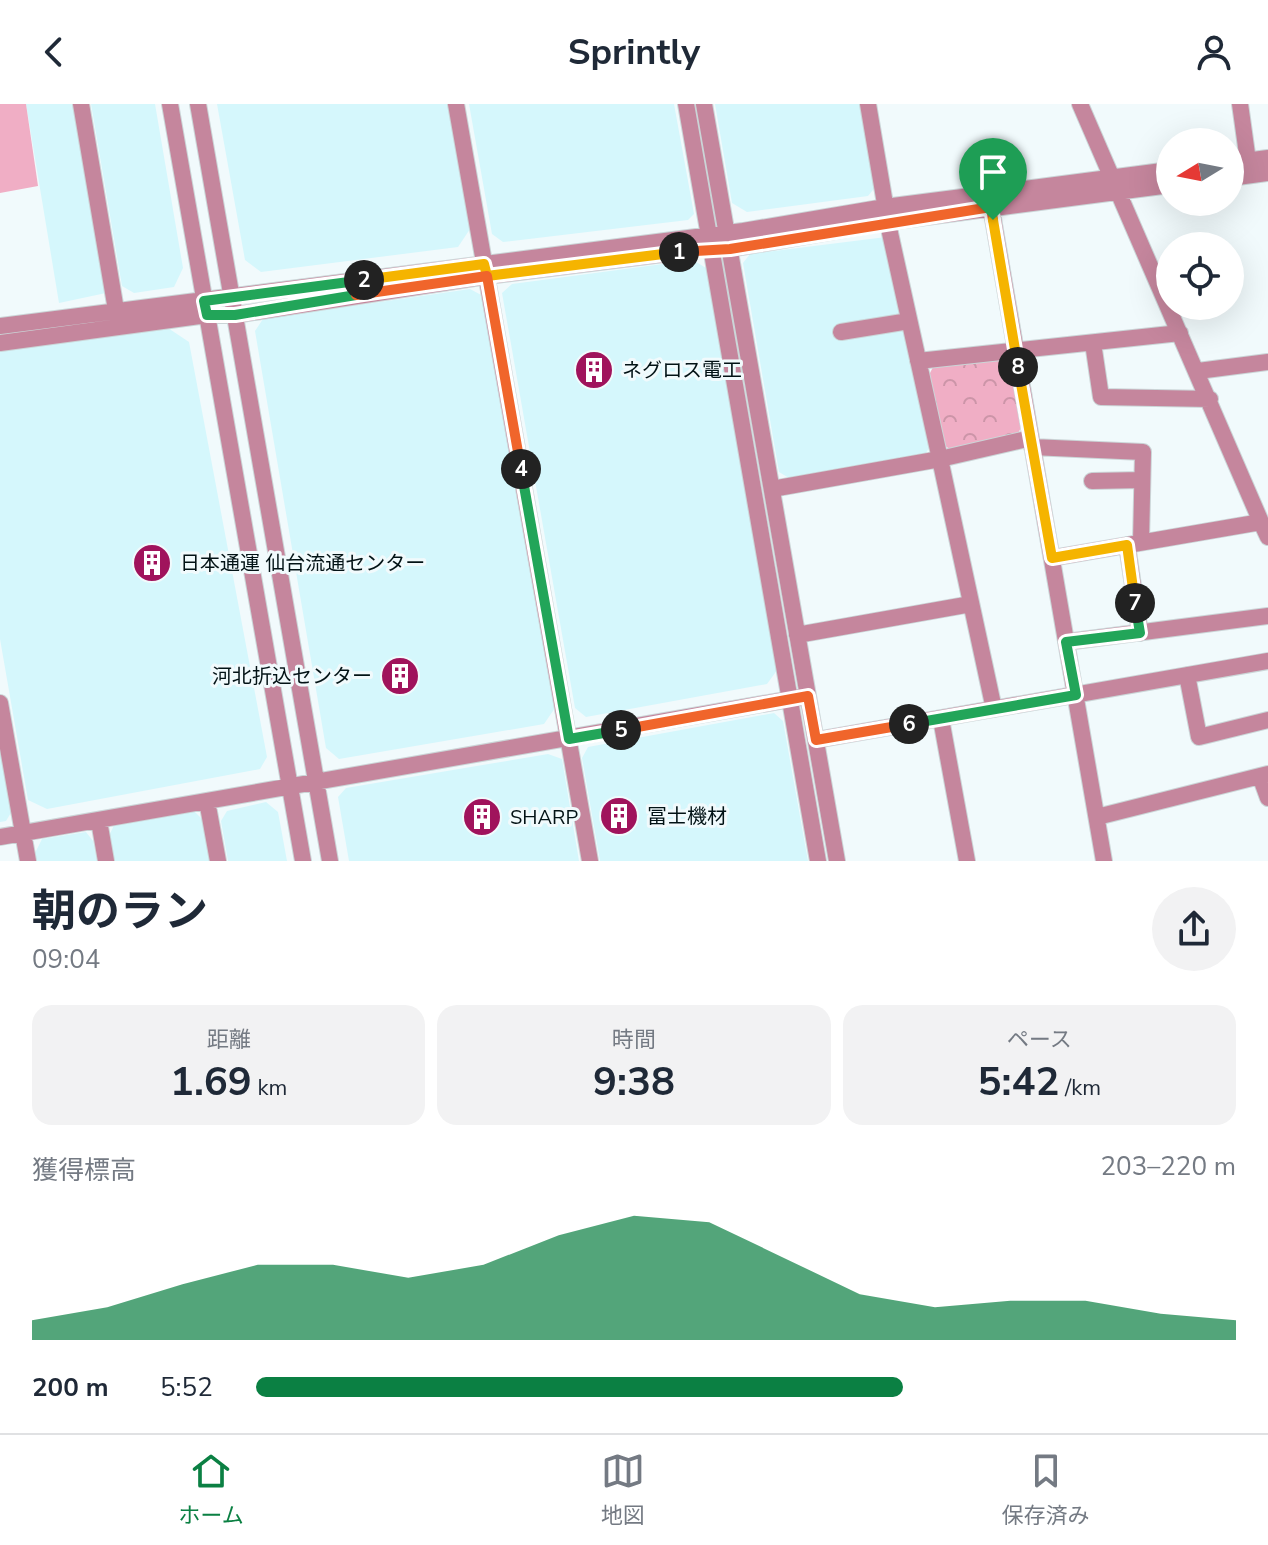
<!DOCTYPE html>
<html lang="ja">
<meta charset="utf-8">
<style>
body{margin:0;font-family:"Nunito Sans","Noto Sans JP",sans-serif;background:#f2f2f3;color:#1f2937;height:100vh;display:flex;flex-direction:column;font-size:30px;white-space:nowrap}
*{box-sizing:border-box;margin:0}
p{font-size:26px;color:#747a83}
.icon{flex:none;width:44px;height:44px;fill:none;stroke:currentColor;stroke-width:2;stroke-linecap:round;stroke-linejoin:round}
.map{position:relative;height:757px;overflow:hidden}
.side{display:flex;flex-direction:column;background:#fff;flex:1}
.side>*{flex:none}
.needle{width:52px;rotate:260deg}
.buttons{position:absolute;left:1156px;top:24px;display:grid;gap:16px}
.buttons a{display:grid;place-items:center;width:88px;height:88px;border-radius:50%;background:#fff;box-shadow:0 8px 32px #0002;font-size:40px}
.pin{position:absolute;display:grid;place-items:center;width:68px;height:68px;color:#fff;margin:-82px -34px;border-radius:50% 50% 50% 0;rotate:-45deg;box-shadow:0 0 8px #0007}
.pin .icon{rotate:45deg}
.km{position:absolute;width:40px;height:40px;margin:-20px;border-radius:50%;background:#222;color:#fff;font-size:22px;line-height:40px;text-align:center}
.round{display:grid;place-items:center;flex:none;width:84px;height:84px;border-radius:42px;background:#f2f2f3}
.summary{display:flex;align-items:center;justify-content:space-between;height:136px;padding:0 32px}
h1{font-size:44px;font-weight:700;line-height:60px}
.metrics{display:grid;grid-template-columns:repeat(3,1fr);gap:12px;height:136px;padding:8px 32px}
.metrics div{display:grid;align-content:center;border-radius:20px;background:#f2f2f3;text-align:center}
.metrics b{font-size:40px;font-weight:700}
.metrics small{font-size:22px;font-weight:400}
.metrics p{font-size:22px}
.chart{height:224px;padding:16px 32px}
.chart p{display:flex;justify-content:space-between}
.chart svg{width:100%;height:144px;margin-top:8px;fill:#0b8043;opacity:.7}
ul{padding:0 32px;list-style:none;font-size:26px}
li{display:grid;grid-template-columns:128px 96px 1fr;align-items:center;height:60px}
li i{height:20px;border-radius:10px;background:#0b8043}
header{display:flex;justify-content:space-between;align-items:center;height:104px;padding:0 32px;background:#fff;font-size:36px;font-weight:700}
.tab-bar{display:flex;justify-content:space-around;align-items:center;height:112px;border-top:2px solid #e0e1e3;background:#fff;font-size:22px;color:#747a83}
.tab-bar a{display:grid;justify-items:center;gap:4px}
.tab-bar .selected{color:#0b8043}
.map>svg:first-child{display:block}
</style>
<header><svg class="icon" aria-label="back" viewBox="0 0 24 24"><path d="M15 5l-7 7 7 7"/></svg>Sprintly<svg class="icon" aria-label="person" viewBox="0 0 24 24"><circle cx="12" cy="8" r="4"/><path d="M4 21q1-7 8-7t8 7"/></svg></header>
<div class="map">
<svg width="1268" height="757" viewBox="0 0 1268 757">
<defs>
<pattern id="park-crowns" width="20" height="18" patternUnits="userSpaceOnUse" patternTransform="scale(2)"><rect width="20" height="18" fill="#f0aec5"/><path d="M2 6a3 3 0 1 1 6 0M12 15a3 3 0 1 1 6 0" fill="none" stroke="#cc95a8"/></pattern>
</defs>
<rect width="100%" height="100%" fill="#f1fafc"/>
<path fill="#d5f7fc" d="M26,0h49l31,189 -47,10z
M91,0h64l28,164 -9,19 -40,6 -12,-7z
M217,0h231l22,125 -12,18 -197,25 -16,-12z
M469,0h205l20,110 -6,6 -185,22 -11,-8z
M715,0h148l14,81 -9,11 -121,16 -15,-9z
M886,133l46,205 -7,13 -136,23 -10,-6 -36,-209 7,-9z
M693,156l13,8 72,401 -11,15 -181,33 -11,-9 -73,-415 10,-9z
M470,185l13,7 72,412 -11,16 -205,35 -13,-11 -71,-417 8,-12z
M165,222l24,16 78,415 -7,12 -213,40 -19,-9 -28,-161v-291z
M774,609l9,8 25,140h-208l-18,-103 6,-11z
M0,641l12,66 -6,10 -6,1z
M548,650l14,5 17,102h-230l-11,-64 8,-9z
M266,698l12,10 9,49h-59l-7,-40 6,-10z
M194,707l10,10 8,40h-99l-4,-25 6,-13z
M86,728l7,9 4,20h-61l-1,-8 7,-14z"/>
<path fill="#f0aec5" d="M0,0h26l12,82 -38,7z"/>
<path fill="url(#park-crowns)" d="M1002,254l10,8 10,60 -5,9 -66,15 -10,-7 -13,-66 5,-10z"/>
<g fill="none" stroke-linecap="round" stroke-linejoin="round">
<defs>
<path id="minor" d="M81,0l35,206
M170,0l133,757
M198,0l132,757
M456,0l134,757
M686,0l132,757
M704,0l133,757
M1240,0l8,57
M1230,59l38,-5
M1230,74l38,-5
M991,103l113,654
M0,222l743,-95 142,-24 285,-37
M841,228l68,-11
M0,239l207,-28h28l252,-39 224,-28 19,1 158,-27 282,-37
M1093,239l8,54 109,2
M918,257l262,-28
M1198,267l70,-9
M1032,343l111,5 -2,90
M1092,377l50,-1
M772,385l168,-30 -50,-226 -22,-129
M1261,418l7,15
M1127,441l13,88
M1052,454l209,-36 -181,-418
M797,531l174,-31
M1066,538l202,-26
M1187,571l12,62 69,-17
M0,599l28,158
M994,605l-54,-250 91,-21
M941,615l26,142
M816,636l452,-79
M1260,672l8,22
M207,697l11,60
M1097,713l171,-43
M99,717l7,40
M0,733l808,-141"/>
</defs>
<use href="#minor" stroke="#cbd5d7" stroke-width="18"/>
<use href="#minor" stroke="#c5869d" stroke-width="16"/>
</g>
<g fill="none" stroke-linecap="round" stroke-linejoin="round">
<defs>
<path id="split-1" d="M679,148l51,-3 261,-42 2,13"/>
<path id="split-2" d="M364,176l120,-16 3,12 192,-24"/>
<path id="split-3" d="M356,191l-121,20h-28l-3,-14 160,-21"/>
<path id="split-4" d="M356,191l131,-19 34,193"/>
<path id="split-5" d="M521,365l48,270 52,-9"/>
<path id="split-6" d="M621,626l187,-34 8,44 93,-16"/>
<path id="split-7" d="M909,620l167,-29 -10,-53 74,-9 -5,-30"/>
<path id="split-8" d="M1018,263l34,191 75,-13 8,58"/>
<path id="split-9" d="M993,116l25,147"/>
</defs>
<use href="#split-1" stroke="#fff" stroke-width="16"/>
<use href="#split-2" stroke="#fff" stroke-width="16"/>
<use href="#split-3" stroke="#fff" stroke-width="16"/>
<use href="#split-4" stroke="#fff" stroke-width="16"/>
<use href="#split-5" stroke="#fff" stroke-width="16"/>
<use href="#split-6" stroke="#fff" stroke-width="16"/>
<use href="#split-7" stroke="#fff" stroke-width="16"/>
<use href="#split-8" stroke="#fff" stroke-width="16"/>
<use href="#split-9" stroke="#fff" stroke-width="16"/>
<use href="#split-1" stroke="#f0652b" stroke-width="10"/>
<use href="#split-2" stroke="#f5b400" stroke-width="10"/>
<use href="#split-3" stroke="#22a559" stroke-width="10"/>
<use href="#split-4" stroke="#f0652b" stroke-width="10"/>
<use href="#split-5" stroke="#22a559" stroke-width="10"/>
<use href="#split-6" stroke="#f0652b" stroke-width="10"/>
<use href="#split-7" stroke="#22a559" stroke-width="10"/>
<use href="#split-8" stroke="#f5b400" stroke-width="10"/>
<use href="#split-9" stroke="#f5b400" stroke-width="10"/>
</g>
<defs>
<symbol id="building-disc" viewBox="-11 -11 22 22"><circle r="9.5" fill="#a0135c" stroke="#f1fafc"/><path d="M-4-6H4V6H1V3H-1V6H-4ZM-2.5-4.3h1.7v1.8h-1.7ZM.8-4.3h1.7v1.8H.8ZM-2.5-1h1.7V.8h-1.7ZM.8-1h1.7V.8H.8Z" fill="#fff"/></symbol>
</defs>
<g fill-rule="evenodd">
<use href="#building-disc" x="572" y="244" width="44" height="44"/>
<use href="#building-disc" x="130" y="437" width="44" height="44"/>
<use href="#building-disc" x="378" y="550" width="44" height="44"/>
<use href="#building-disc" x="597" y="690" width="44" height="44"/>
<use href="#building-disc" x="460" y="691" width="44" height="44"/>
</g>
<g text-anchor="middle" stroke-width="6" stroke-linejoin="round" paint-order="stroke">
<g font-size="20" fill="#021215" stroke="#f1fafc" text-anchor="start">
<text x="622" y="273">ネグロス電工</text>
<text x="180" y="466">日本通運 仙台流通センター</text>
<text x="372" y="579" text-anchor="end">河北折込センター</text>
<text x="647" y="719">冨士機材</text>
<text x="510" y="720">SHARP</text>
</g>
</g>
</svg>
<div class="buttons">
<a><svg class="needle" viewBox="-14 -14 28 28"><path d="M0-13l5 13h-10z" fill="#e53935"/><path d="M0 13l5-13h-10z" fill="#747a83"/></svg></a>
<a><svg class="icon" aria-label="locate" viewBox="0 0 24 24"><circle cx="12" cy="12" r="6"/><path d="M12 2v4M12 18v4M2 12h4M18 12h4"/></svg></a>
</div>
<div class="pin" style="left:993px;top:116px;background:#1e9e55"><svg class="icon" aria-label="arrive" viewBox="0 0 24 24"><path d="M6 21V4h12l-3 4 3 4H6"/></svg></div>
<b class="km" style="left:679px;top:148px">1</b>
<b class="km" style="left:364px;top:176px">2</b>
<b class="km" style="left:521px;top:365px">4</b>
<b class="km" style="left:621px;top:626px">5</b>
<b class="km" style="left:909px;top:620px">6</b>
<b class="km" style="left:1135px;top:499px">7</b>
<b class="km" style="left:1018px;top:263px">8</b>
</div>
<section class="side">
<div class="summary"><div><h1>朝のラン</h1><p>09:04</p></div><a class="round"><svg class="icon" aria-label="share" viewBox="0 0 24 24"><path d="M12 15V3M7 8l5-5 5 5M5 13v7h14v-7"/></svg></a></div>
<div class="metrics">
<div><p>距離</p><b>1.69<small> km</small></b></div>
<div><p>時間</p><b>9:38</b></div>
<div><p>ペース</p><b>5:42<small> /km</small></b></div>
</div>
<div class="chart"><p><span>獲得標高</span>203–220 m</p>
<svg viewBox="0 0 160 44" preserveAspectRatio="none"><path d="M0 44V38L10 34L20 27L30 21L40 21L50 25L60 21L70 12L80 6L90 8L100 19L110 30L120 34L130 32L140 32L150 36L160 38V44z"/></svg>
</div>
<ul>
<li><b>200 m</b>5:52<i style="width:66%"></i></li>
</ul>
</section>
<nav class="tab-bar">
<a class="selected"><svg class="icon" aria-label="home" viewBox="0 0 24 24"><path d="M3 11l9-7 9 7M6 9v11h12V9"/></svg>ホーム</a>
<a><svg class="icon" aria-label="map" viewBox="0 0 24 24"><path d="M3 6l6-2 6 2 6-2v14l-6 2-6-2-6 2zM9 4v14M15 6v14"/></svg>地図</a>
<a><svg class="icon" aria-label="saved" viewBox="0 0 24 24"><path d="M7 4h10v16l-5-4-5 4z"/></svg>保存済み</a>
</nav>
